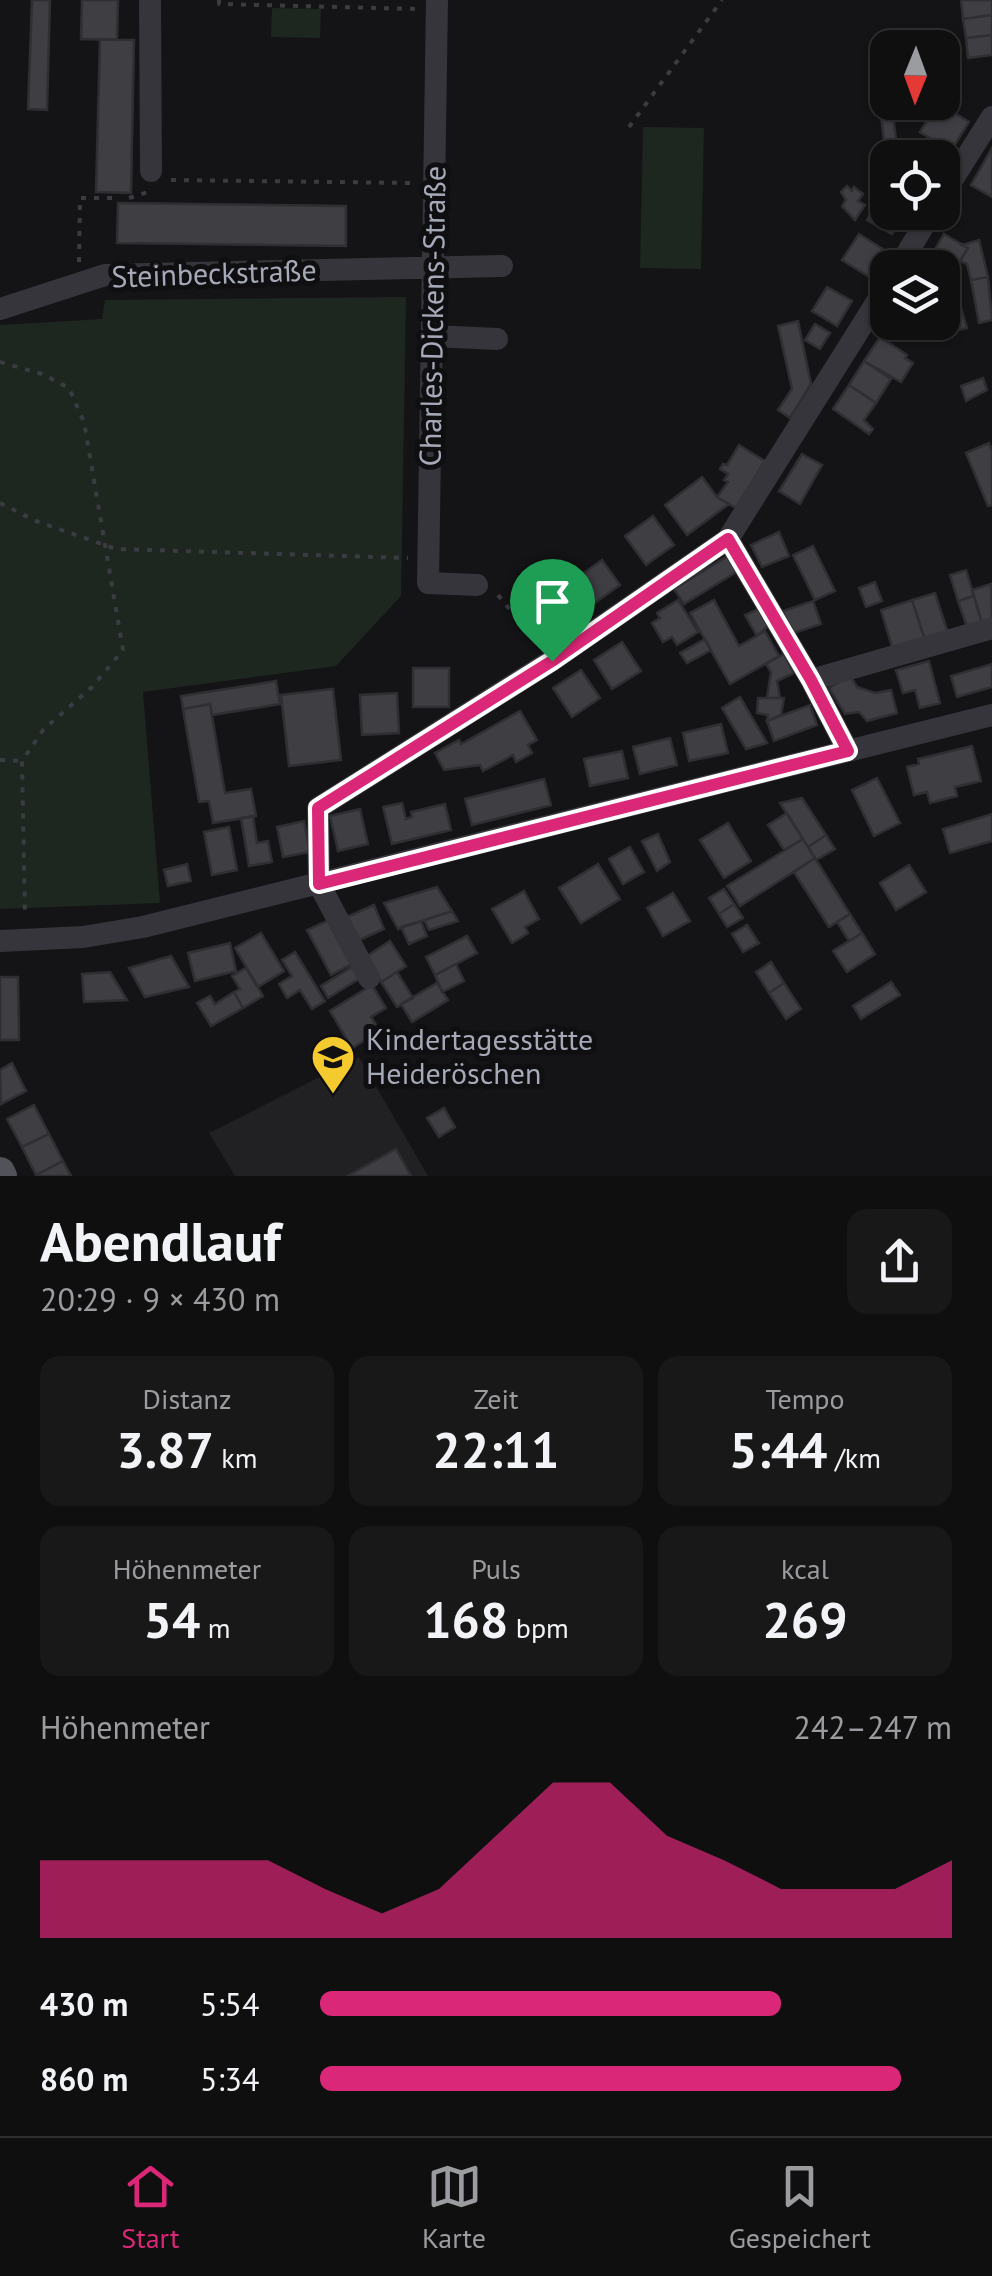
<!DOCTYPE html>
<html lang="de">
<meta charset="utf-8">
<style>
body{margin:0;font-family:"PT Sans",sans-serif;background:#181819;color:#f1f3f6;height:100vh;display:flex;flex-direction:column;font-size:38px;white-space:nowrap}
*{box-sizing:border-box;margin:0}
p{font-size:32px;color:#9b9c9f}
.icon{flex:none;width:55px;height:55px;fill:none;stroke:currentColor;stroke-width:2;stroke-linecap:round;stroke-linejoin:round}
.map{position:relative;height:1176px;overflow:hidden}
.sheet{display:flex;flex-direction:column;background:#0f0f10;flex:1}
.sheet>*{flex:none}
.needle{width:65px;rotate:181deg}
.fabs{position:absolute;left:870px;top:30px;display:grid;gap:20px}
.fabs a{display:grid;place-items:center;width:90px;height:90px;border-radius:20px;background:#0f0f10;box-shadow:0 2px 8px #0004,0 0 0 2px #2f2f30;font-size:50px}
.pin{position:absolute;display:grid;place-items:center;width:85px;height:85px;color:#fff;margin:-102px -42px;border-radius:50% 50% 50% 0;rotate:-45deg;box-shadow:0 0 10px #0007}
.pin .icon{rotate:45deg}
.round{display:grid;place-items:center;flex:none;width:105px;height:105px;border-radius:20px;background:#181819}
.overview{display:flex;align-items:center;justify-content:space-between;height:170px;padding:0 40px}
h1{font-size:55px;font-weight:700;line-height:75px}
.stats{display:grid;grid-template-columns:repeat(3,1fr);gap:15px;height:170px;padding:10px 40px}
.stats div{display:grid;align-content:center;border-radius:20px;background:#181819;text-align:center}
.stats b{font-size:50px;font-weight:700}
.stats small{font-size:28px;font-weight:400}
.stats p{font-size:28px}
.chart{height:280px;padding:20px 40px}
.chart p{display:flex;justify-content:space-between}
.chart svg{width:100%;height:180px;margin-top:10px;fill:#db2777;opacity:.7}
ul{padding:0 40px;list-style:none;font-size:32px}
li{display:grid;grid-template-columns:160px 120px 1fr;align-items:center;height:75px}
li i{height:25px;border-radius:12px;background:#db2777}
.tabs{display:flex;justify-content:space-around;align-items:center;height:140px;border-top:2px solid #2f2f30;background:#0f0f10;font-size:28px;color:#9b9c9f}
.tabs a{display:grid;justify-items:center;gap:5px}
.tabs .current{color:#db2777}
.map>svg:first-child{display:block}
</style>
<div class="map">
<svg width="992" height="1176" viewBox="0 0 992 1176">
<rect width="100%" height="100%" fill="#141416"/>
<path fill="#212023" d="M359,1057l69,119h-193l-26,-43z"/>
<path fill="#1e2620" d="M272,8l49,1 -1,29 -49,-1z
M643,127l61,1 -3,141 -61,-1z
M406,297l-5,299 -65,70 -193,26 17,211 -160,6v-584l102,-6 3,-19z"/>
<path fill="#3e3e43" stroke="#2f2e32" stroke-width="2.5" d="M32,0h18l-3,110 -19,-1z
M82,0h36l-1,40 -36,-1z
M961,0h31v15l-29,4z
M992,15v20l-26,3 -3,-19z
M992,35v20l-24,3 -2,-20z
M100,39l34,1 -3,153 -35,-1z
M938,103l31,19 -18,29 -31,-19z
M893,116l5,40 -12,1 -5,-40z
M992,148v49l-21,-12z
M847,186l5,5 2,-4 9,7 -5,7 7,4 -10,15 -13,-14 4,-6 -5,-8z
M883,193l5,2v17h17l-13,22 -25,-14z
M118,203l228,3v40l-229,-3z
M859,234l25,16 -16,26 -26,-16z
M944,234l24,14 -15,24 -23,-14z
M979,240l9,37 -17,3 -4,-16 -7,-3 8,-13 -6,-3z
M988,277l4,43 -13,3 -8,-43z
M827,287l25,14 -15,25 -25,-15z
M958,298l9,30 -13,3 -9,-29z
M798,321l13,63 -21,34 -12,-8 14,-21 -14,-63z
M815,324l15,9 -10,16 -15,-9z
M880,337l27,18 -2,3 8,5 -12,19 -37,-21z
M864,361l27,18 -15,24 -27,-18z
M983,378l4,12 -21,11 -5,-15z
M849,385l27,18 -12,17 9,9 -4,5 -36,-25z
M989,443l3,8v54l-4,1 -22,-53z
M739,445l26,16 -29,47 -19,-11 11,-15 -4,-2 4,-6 -8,-5 3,-5 4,1z
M802,454l20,11 -22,39 -21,-13z
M702,477l15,20 12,7 -42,31 -22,-30z
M653,516l21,29 -28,20 -21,-29z
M779,532l10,24 -27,11 -11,-22z
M813,546l22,45 -20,9 -22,-45z
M728,556l10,15 -54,33 -10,-15z
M602,560l18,25 -28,20 -18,-25z
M966,570l8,26 -16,5 -8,-26z
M875,582l7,19 -16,6 -7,-19z
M991,584l1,36 -10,3 -10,-33z
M935,593l13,40 -23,7 -13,-40z
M974,596l8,27 -15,4 -9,-26z
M678,600l20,32 -21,13 -5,-8 -9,5 -11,-19 8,-5 -3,-5z
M714,600l25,46 26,-15 14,25 -49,28 -40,-71z
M912,600l13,40 -32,10 -12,-40z
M813,601l8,23 -30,10 -8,-23z
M758,609l10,17 -11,10 -12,-21z
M705,639l6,11 -24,13 -7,-10z
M622,642l19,29 -29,18 -18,-29z
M784,654l10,19 -17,8 3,17h-13l4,-26 -5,-8z
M929,661l11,42 -20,5 -5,-18 -12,3 -7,-23z
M992,664v23l-35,10 -6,-21z
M413,668h36v39h-36z
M581,670l19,28 -28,19 -19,-29z
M850,675l7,12 18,6 16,-3 6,23 -30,8 -8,-9 -14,2 -16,-26z
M276,681l4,23 -68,11 -2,-11 -27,5 -2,-13z
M333,689l8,71 -52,6 -8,-71z
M397,693l2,40 -37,2 -2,-40z
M740,697l27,46 -21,6 -24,-41z
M758,698h26l-3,17 -14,6 1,-6 -11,-2z
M210,704l15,89 26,-4 5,27 -43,7 -4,-22 -10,1 -16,-93z
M810,705l7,20 -43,16 -7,-20z
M520,711l17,29 -9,5 4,8 -16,9 -3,-7 -30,16 -3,-6 -36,5 -9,-17 24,-13 2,4z
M721,724l7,29 -39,8 -6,-28z
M670,738l7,27 -37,9 -7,-27z
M972,746l9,35 -26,6 2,9 -27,7 -3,-11 -13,3 -7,-28 12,-3 -1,-5z
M622,751l6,27 -38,8 -6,-27z
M877,778l23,45 -26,13 -22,-46z
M544,779l7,26 -79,20 -7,-26z
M802,798l24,37 -18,12 -28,-44z
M402,803l4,16 6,-2 -1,-5 34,-8 6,26 -59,14 -9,-37z
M360,809l8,35 -30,7 -8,-35z
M787,813l16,26 -19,11 -16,-25z
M992,814v27l-42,12 -7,-24z
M253,816l4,27 11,-2 4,21 -23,4 -8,-48z
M304,821l6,31 -27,5 -6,-30z
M728,823l23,38 -27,17 -24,-38z
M229,827l8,43 -25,5 -8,-43z
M658,834l12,28 -13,9 -15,-30z
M826,835l9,14 -19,11 -8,-13z
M803,839l12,19 -75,48 -13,-20z
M630,847l14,25 -21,12 -14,-25z
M815,858l35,56 -21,13 -35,-55z
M187,864l4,17 -23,5 -4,-16z
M598,864l22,35 -39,24 -22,-35z
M909,865l17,27 -30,18 -16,-27z
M437,887l15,24 -54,18 -14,-26z
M724,889l10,15 -15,10 -10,-16z
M524,891l15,28 -14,8 3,6 -16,10 -20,-34z
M673,893l17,28 -27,15 -16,-28z
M734,904l9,14 -16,9 -8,-13z
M374,905l10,24 -27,12 -10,-24z
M452,911l6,10 -29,9 -5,-10z
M850,914l12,19 -13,8 -12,-19z
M329,920l25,43 -23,12 -24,-45z
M421,921l6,15 -18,8 -8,-17z
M747,925l12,18 -16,9 -11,-18z
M261,933l23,38 -26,16 -23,-39z
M862,933l13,21 -28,18 -14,-21z
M467,936l10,17 -42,22 -9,-18z
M390,941l16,25 -25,16 -14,-26z
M230,943l6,28 -41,10 -7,-28z
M295,952l30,49 -13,8 -12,-19 -13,8 -8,-14 13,-8 -10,-16z
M171,956l18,31 -44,10 -16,-29z
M771,962l13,21 -15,10 -13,-21z
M456,964l8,17 -22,11 -7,-17z
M355,965l7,12 -34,21 -7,-12z
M246,968l17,28 -20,12 -9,-16 6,-3 -8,-13z
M110,972l17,28 -43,2 -2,-28z
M397,972l16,26 -16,9 -16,-25z
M0,977h18l1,63h-19z
M891,982l9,13 -39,24 -8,-13z
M437,983l11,17 -36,22 -11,-18z
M784,983l17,26 -15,10 -17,-26z
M372,985l14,23 -15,9 9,14 -28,17 -22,-37z
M234,992l9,16 -32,18 -14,-23 13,-7 5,8z
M12,1063l14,28 -25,13 -1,-34z
M34,1105l15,29 -27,13 -15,-28z
M444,1108l11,19 -16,10 -12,-19z
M49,1134l14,27 -27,14 -14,-28z
M396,1149l15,27h-64z
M63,1161l8,15h-34l-1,-1z"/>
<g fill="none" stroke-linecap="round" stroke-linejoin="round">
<path stroke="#3b3c42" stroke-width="4" stroke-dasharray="5 8" stroke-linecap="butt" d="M219,0v4l198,5
M629,127l93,-127
M171,180l240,3
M129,198l19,-6
M79,262l1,-64h38
M0,362l42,12 27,14 15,34 39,228 -31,37 -49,43 -21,31 3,156
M0,503l36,18 80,28 292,9
M498,595l41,50
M0,760l22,1"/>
<path stroke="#35353b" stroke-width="22" d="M150,0l1,171
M437,0l-9,583 49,2
M942,196l50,-79
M898,268l34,-56
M0,309l105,-34 397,-9
M433,336l64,3
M728,539l83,141 37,71
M811,680l181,-52
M0,941l83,-4 60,-10 849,-212
M369,978l-50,-94 -1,-76 233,-147 177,-122 160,-255"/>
<path stroke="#51525a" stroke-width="30" d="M0,1172l2,4"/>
</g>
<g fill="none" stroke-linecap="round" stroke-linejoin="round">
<defs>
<path id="route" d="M728,539l83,141 37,71 -529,133 -1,-76 234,-147z"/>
</defs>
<use href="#route" stroke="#fff" stroke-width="20"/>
<use href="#route" stroke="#db2777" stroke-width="12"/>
</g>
<defs>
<symbol id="school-pin" viewBox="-11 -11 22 30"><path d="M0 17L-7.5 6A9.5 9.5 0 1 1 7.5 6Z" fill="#f5ca2e" stroke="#0f0f11"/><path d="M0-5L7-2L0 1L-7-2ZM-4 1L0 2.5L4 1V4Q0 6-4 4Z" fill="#111"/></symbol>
</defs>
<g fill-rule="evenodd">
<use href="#school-pin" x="308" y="1032" width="50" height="68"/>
</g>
<g text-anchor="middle" stroke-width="10" stroke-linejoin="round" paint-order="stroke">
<g font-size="30" fill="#a6a9b7" stroke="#0f0f11">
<text transform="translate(214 274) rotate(-2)" y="10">Steinbeckstraße</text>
<text transform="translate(433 316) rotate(-89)" y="10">Charles-Dickens-Straße</text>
</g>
<g font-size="30" fill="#a6a9b7" stroke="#0f0f11" text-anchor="start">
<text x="366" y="1050">Kindertagesstätte<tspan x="366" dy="34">Heideröschen</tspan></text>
</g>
</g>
</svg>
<div class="fabs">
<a><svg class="needle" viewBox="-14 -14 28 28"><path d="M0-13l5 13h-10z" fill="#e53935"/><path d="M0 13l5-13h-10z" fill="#9b9c9f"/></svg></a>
<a><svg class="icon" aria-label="locate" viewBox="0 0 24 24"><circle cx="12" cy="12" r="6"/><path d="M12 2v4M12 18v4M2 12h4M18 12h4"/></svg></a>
<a><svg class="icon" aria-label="layers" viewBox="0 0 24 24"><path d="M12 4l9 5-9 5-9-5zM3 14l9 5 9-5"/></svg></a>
</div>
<div class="pin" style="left:552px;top:661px;background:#1e9e55"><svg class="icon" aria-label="arrive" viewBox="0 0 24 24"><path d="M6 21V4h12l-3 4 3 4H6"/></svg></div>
</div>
<section class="sheet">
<div class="overview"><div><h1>Abendlauf</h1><p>20:29 · 9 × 430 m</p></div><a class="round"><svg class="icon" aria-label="share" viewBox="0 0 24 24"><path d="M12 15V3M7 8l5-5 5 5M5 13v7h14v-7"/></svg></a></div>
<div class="stats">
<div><p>Distanz</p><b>3.87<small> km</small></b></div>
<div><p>Zeit</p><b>22:11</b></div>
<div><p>Tempo</p><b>5:44<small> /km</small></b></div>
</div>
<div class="stats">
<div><p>Höhenmeter</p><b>54<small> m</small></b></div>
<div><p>Puls</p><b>168<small> bpm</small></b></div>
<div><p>kcal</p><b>269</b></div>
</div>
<div class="chart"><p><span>Höhenmeter</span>242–247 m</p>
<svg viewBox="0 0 160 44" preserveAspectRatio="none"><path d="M0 44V25L10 25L20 25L30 25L40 25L50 32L60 38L70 32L80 19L90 6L100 6L110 19L120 25L130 32L140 32L150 32L160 25V44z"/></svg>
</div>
<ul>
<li><b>430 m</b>5:54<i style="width:73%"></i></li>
<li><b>860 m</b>5:34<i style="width:92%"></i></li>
</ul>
</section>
<nav class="tabs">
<a class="current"><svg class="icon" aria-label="home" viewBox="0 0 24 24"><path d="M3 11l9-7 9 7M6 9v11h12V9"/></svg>Start</a>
<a><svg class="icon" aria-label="map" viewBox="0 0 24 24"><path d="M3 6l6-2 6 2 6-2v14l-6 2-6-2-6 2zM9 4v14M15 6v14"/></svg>Karte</a>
<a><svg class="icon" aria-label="saved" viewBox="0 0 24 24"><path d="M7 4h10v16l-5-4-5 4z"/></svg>Gespeichert</a>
</nav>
